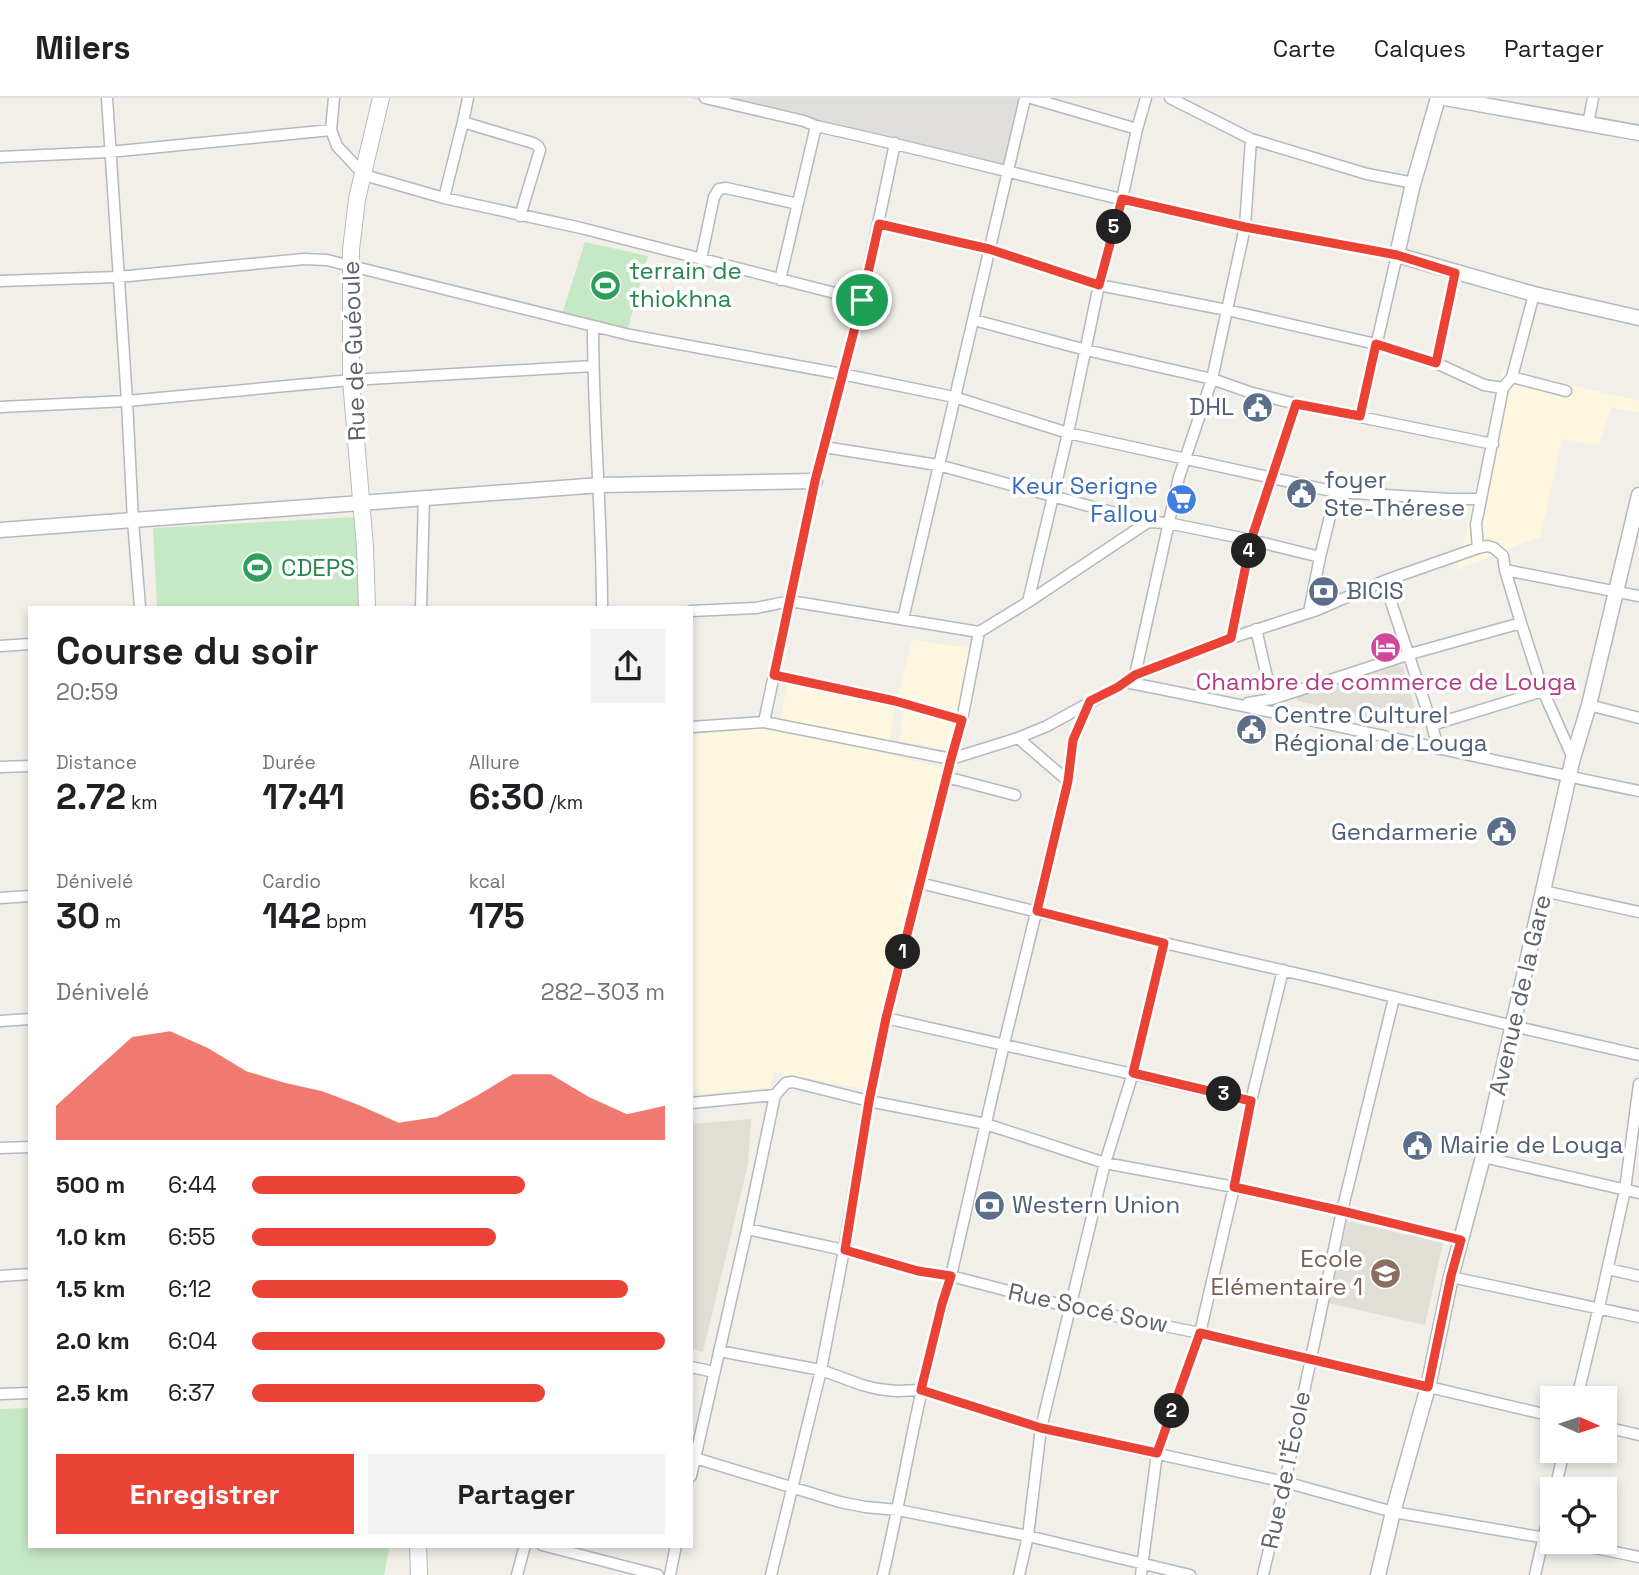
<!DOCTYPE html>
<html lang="fr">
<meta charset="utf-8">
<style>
body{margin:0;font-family:"Space Grotesk",sans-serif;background:#f2f2f2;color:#202124;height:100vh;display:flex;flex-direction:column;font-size:26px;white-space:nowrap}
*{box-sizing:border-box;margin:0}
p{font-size:23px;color:#757577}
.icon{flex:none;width:38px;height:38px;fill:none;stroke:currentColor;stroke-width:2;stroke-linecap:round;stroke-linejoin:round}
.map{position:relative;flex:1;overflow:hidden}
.panel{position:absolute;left:28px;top:508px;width:665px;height:942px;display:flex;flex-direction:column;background:#fff;border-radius:0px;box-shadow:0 4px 10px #0003}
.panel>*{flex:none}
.needle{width:46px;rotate:93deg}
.fabs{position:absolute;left:1540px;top:1288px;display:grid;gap:14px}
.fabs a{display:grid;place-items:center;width:77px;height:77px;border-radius:0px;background:#fff;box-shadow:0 4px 10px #0003;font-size:35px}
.pin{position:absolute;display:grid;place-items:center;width:60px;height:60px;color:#fff;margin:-30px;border:4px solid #fff;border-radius:50%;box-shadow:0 2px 7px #0007}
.km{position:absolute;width:35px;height:35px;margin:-18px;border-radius:50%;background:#222;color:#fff;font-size:19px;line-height:35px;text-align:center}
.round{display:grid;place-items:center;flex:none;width:74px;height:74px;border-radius:0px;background:#f2f2f2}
.overview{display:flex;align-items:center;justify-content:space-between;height:119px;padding:0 28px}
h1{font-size:38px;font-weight:800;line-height:52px}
.metrics{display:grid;grid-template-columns:repeat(3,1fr);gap:10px;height:119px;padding:7px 28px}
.metrics div{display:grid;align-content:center}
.metrics b{font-size:35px;font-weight:800}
.metrics small{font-size:19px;font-weight:400}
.metrics p{font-size:19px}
.chart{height:196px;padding:14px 28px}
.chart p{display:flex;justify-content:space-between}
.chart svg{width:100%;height:126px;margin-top:7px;fill:#ea4335;opacity:.7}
.button{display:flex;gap:14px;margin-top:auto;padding:14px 28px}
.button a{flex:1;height:80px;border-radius:0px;background:#ea4335;color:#fff;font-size:28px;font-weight:800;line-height:80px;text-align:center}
.button a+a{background:#f2f2f2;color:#202124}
ul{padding:0 28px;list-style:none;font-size:23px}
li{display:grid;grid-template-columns:112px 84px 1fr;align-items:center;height:52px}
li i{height:18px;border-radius:9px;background:#ea4335}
header{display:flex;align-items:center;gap:42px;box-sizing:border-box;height:98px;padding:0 35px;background:#fff;border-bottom:2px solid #e0e0e0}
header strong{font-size:33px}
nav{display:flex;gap:38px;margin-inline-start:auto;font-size:24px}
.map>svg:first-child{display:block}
</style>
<header>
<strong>Milers</strong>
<nav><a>Carte</a><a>Calques</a><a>Partager</a></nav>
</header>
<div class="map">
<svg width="1639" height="1477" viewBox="0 0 1639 1477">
<rect width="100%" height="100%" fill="#f1efe8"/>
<path fill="#fef7e0" d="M1503,271l136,32v12l-28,-6 -12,38 -37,-6 -22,98 -83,33z
M912,542l65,9 -6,69 -73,-24z
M787,586l108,24 -7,39 -107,-27z
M905,610l49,12 -3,31 -52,-11z
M774,629l169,41 -74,322 -95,-18 -4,16 -79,6v-359z"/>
<path fill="#e0deda" d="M690,0h333l-19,79z"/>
<path fill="#e1ded6" d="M1395,566l8,3 16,56 -4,6 -117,-28 -2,-6z
M751,1021l-3,45 -45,188 -12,-3v-225z
M1347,1123l96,22 -18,82 -97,-22z"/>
<path fill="#c5e8c5" d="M585,144l63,14 -20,72 -66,-14z
M359,419l5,90h-207l-4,-79z
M30,1310v137h360l-6,30h-384v-166z"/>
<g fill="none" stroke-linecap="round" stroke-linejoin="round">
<defs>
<path id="minor" d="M107,0l20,303 6,120 7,86
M334,0l-3,32 6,16 27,29 80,23 137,30 281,72
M705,0l99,23 12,5c102,22 203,49 305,73 91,22 184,39 276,56l-37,161
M1031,0l106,31
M1170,0l81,41 116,35 47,9
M463,24l70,21 5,3 2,4 -20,66
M1588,26l5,-26
M0,59l109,-5 222,-22
M444,100l19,-76 5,-24
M879,126l110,25 110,36 128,25 149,34 60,19 19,-90
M701,161l13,-62 5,-8 7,-1 72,16
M780,182l36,-154
M0,183l118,-4 186,-18 23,1 303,75 212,39 112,23 114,36 268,59 114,7h31
M1534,196l-22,83 -9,11 -27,136 2,24 9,-2 7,2 9,8 2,14 16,53 22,68 30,67
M974,222l112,30 126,29 37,13 47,12 197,40
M593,228c0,94 9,187 9,281
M1436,265l48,22 19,3
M1512,279l54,14
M0,309l127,-6 224,-21 242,-14
M824,349l114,18 210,57 20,1 83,17 69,17
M1505,472l134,26
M1384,483l48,144 6,24
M1028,504l40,-169 31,-148 23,-86 15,-70 9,-31
M421,509l3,-110
M691,513l65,-3 34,-7 189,31 49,-30 120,-80
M1309,514l11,-55 16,-65
M903,521l122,-521
M1256,531l16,70
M1231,540l20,-98 45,-136
M0,548l30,-2
M774,577l121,26 67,19
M1135,577l44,-198 33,-98 15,-69 18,-83 6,-88
M1125,584c172,33 342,74 514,109
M1248,605l24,-4 138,-45 111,-31
M1589,607l50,13
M764,624l51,-241 47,-181 33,-157
M1432,627l111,-34
M691,629l73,-5 187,37 67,-21 29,-12 71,-39 17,-12 96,-37 86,-28 67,-29 94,-33
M1018,640l50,43
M0,669l30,-1
M946,679l69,18
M920,785l244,60 161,37 188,46 126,29
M1543,793l96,21
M0,800l30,-2
M886,920l365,83
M0,923l30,-2
M691,1005l84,-8
M0,1050l30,-1
M1483,1059l156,36
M747,1131l97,21 74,21 33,5 119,31 130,26 352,83
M1608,1171l31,7
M0,1178l30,-2
M1451,1179l188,40
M719,1253l102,19 41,15 16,4 18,2 25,-1 120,38 244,54 108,30 159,27
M691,1269l23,5
M0,1296l30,-1
M1577,1300l22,-91 26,-117 14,-106
M1605,1329l34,8
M695,1360l145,44 25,5 33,3 130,26 162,39
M691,1378l56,-247 28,-134 11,-12 7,-1 76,19 117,23 119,39 129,24 108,24 119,29
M1555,1391l9,-38
M1566,1444l73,15
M542,1447l116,30
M517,1477l8,-30
M670,1477l6,-30
M771,1477l50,-205 23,-120 25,-149 17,-83 65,-259 11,-39 17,-88
M883,1477c23,-100 38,-201 68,-299l53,-232 64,-263 5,-41 17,-39
M1019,1477l9,-39 13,-108 64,-265 28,-90 31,-130
M1141,1477l16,-122 43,-120 34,-146 17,-86 32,-131
M1263,1477l22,-93 57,-271 52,-213
M1535,1477l17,-75"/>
<path id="tertiary" d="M1438,0l-26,90 -15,67 137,39 105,24
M1445,0l194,35
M0,432l600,-45 215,-4
M1378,1477l15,-63 35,-125 23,-110 32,-120 90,-399 16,-53 50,-210"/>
<path id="secondary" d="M367,509l-2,-60 -14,-167v-130l6,-51 24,-101
M418,1447l1,30"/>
</defs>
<use href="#minor" stroke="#b5b8bc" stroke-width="13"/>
<use href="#tertiary" stroke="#b5b8bc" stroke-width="17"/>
<use href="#secondary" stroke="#b6babf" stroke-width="18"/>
<use href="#minor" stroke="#fff" stroke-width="10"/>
<use href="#tertiary" stroke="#fff" stroke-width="14"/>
<use href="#secondary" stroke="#fff" stroke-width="16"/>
</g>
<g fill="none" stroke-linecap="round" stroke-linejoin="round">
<defs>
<path id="route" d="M1122,101l123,28 152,28 58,18 -19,90 -60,-19 -16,72 -64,-12 -45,136 -20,98 -96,37 -17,12 -28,14 -17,39 -5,41 -31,130 127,32 -31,130 118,28 -17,86 108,24 119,29 -10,36 -23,111 -228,-54 -43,120 -116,-25 -120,-38 21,-86 9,-28 -33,-5 -73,-21 24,-149 17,-83 65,-259 11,-39 -67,-19 -121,-26 41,-194 47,-181 17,-76 110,25 110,36z"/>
</defs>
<use href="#route" stroke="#fff" stroke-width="14"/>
<use href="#route" stroke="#ea4335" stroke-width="9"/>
</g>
<defs>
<symbol id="stadium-disc" viewBox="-11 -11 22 22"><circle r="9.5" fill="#2e9e5b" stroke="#fff"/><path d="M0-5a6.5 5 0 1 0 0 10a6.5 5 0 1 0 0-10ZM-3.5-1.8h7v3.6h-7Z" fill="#fff"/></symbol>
<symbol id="civic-disc" viewBox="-11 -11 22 22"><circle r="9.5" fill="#5c6f8a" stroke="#fff"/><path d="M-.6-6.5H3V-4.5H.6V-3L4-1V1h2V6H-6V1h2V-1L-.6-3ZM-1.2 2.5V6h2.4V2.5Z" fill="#fff"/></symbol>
<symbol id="supermarket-disc" viewBox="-11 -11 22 22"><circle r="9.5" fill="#3f7fe0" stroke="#fff"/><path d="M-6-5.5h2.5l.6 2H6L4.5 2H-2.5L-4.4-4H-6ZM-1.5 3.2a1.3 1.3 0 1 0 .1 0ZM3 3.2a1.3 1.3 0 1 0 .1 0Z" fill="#fff"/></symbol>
<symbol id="bank-disc" viewBox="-11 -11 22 22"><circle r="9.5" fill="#5c6f8a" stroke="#fff"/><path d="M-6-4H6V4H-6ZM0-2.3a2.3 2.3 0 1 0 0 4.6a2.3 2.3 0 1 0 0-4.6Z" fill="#fff"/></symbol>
<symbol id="hotel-disc" viewBox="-11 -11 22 22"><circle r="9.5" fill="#d1479c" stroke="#fff"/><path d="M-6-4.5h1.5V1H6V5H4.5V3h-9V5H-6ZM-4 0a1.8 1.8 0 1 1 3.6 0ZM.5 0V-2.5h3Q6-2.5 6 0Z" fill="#fff"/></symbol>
<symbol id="school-disc" viewBox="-11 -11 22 22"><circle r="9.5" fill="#8d6e63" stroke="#fff"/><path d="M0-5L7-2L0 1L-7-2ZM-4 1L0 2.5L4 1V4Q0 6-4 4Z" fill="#fff"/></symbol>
</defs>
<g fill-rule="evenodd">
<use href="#stadium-disc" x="588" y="170" width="35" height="35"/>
<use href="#civic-disc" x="1240" y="292" width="35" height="35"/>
<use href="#civic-disc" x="1284" y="378" width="35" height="35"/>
<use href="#supermarket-disc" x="1164" y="384" width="35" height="35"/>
<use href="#stadium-disc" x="240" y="452" width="35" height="35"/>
<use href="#bank-disc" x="1306" y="476" width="35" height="35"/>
<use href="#hotel-disc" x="1368" y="532" width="35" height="35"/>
<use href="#civic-disc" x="1234" y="614" width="35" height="35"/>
<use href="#civic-disc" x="1484" y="716" width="35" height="35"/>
<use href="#civic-disc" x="1400" y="1030" width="35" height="35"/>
<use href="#bank-disc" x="972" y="1090" width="35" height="35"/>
<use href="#school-disc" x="1368" y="1158" width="35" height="35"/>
</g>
<g text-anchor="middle" stroke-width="7" stroke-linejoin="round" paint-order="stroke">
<g font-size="24" fill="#27864d" stroke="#fff" text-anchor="start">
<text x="629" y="181">terrain de<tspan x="629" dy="28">thiokhna</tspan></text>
<text x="281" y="478">CDEPS</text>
</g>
<g font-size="24" fill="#5f6368" stroke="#fff">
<text transform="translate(354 253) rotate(-92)" y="8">Rue de Guéoule</text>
<text transform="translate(1520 897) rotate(-77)" y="8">Avenue de la Gare</text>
<text transform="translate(1088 1210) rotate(12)" y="8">Rue Socé Sow</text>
<text transform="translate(1286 1372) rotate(-78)" y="8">Rue de l'École</text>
</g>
<g font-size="24" fill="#4e5e75" stroke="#fff" text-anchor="start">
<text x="1234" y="317" text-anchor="end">DHL</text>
<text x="1324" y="390">foyer<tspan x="1324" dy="28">Ste-Thérese</tspan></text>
<text x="1346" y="501">BICIS</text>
<text x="1274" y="625">Centre Culturel<tspan x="1274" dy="28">Régional de Louga</tspan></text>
<text x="1478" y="742" text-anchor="end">Gendarmerie</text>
<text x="1440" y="1055">Mairie de Louga</text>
<text x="1012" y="1115">Western Union</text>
</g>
<g font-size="24" fill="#366cbe" stroke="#fff" text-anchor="end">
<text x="1158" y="396">Keur Serigne<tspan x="1158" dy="28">Fallou</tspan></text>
</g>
<g font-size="24" fill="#b23c85" stroke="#fff">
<text x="1386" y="592">Chambre de commerce de Louga</text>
</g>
<g font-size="24" fill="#785e54" stroke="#fff" text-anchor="end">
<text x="1363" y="1169">Ecole<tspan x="1363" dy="28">Elémentaire 1</tspan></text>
</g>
</g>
</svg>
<div class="fabs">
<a><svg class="needle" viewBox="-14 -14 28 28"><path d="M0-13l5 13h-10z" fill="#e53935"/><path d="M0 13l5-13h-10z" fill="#757577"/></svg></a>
<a><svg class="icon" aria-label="locate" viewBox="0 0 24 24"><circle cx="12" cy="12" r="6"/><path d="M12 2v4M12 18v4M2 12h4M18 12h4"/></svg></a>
</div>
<div class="pin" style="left:862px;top:202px;background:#1e9e55"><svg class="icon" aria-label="arrive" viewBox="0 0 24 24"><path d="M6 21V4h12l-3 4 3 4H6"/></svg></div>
<b class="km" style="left:903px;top:854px">1</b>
<b class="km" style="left:1172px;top:1313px">2</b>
<b class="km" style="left:1224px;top:996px">3</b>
<b class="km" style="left:1249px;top:453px">4</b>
<b class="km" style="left:1114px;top:129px">5</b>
<section class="panel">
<div class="overview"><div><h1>Course du soir</h1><p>20:59</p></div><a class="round"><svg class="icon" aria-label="share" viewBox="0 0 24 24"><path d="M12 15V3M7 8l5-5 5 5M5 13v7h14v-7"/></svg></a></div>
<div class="metrics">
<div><p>Distance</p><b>2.72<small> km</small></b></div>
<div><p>Durée</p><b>17:41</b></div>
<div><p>Allure</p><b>6:30<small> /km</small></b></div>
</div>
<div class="metrics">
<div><p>Dénivelé</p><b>30<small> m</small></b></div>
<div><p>Cardio</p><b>142<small> bpm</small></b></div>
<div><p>kcal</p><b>175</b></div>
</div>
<div class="chart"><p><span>Dénivelé</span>282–303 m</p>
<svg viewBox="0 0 160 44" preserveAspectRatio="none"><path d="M0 44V32L10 20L20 8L30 6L40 12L50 20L60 24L70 27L80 32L90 38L100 36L110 29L120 21L130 21L140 29L150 35L160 32V44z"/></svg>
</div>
<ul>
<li><b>500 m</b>6:44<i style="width:66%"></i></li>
<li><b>1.0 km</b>6:55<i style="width:59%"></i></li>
<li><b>1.5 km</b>6:12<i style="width:91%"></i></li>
<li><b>2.0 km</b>6:04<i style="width:100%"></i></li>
<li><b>2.5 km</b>6:37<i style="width:71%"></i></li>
</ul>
<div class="button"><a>Enregistrer</a><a>Partager</a></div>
</section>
</div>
